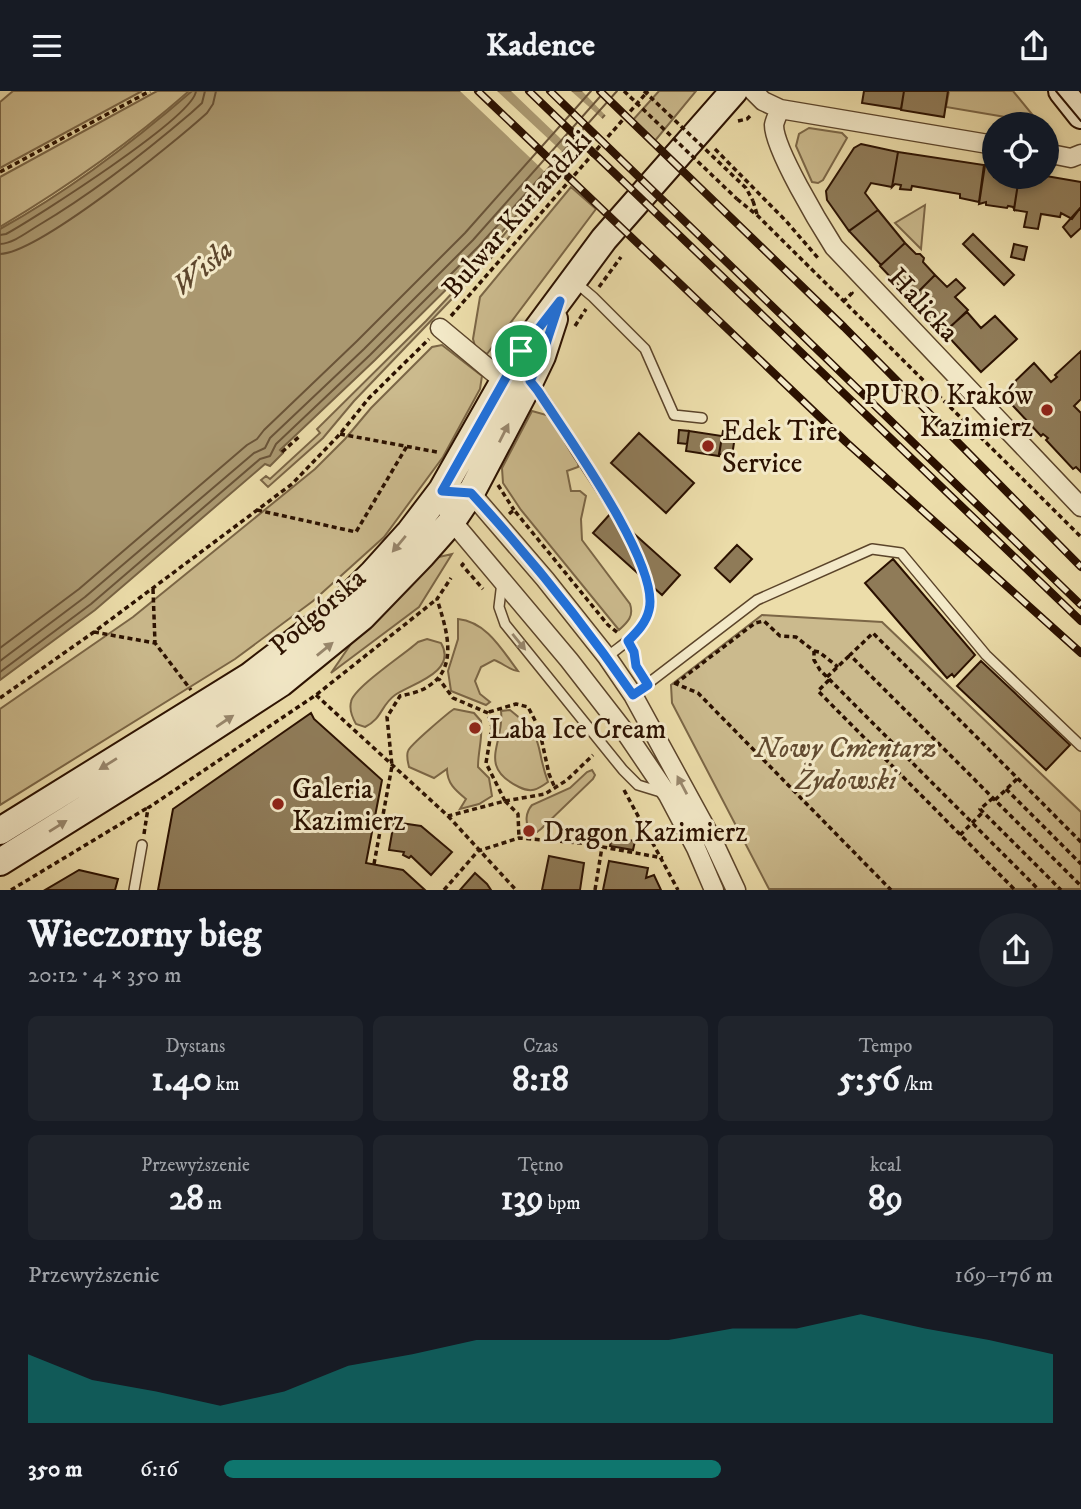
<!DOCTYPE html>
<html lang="pl">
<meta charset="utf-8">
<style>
body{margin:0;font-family:"IM FELL DW Pica",serif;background:#20242c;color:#f1f3f6;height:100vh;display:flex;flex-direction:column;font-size:26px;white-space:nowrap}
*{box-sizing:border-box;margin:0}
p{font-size:23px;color:#9ea1a6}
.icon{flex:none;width:38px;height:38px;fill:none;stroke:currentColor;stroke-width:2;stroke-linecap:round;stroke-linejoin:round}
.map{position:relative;height:799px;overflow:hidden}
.drawer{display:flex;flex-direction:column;background:#171b24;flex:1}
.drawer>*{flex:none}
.fabs{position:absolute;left:982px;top:21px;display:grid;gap:14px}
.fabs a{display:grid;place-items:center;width:77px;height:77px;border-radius:50%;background:#171b24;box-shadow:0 4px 10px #0003;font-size:35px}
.pin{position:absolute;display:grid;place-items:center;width:60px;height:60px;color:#fff;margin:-30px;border:4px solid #fff;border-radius:50%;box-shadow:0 2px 7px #0007}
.round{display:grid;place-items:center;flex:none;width:74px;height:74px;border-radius:37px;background:#20242c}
.headline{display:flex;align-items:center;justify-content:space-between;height:119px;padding:0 28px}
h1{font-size:38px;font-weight:700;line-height:52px}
.stats{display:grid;grid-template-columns:repeat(3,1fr);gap:10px;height:119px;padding:7px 28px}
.stats div{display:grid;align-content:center;border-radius:10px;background:#20242c;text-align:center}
.stats b{font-size:35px;font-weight:700}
.stats small{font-size:19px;font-weight:400}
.stats p{font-size:19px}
.chart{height:196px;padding:14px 28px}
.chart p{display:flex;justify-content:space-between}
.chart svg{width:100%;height:126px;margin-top:7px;fill:#0f766e;opacity:.7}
ul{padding:0 28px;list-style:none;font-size:23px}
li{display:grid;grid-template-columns:112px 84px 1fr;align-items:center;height:52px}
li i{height:18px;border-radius:9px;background:#0f766e}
header{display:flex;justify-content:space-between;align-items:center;height:91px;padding:0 28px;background:#171b24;font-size:32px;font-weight:700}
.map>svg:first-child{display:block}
</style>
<header><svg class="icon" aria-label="menu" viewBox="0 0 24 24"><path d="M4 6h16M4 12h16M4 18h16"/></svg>Kadence<svg class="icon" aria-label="share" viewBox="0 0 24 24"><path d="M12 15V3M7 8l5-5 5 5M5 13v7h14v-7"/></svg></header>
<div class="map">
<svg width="1081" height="799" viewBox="0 0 1081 799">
<rect width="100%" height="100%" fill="#ecddaa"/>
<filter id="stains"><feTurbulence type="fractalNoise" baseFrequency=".00286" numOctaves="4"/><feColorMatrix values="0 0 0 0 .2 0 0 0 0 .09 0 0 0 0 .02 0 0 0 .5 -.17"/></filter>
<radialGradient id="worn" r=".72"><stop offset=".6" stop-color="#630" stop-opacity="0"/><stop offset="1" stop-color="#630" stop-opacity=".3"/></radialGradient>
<path fill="#cbba8d" stroke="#7b6646" stroke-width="2" d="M13,0h129l-142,77v-66z
M157,0h32c-59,52 -122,96 -189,136v-50z
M659,0h37l-42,51 -22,-21z
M949,0h64l27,33h-19l-4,-5 -71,-12z
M809,37l33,5 5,5 -24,42 -5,3 -6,-1 -16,-36 3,-12z
M557,80l4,4 -67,80 -140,146 -31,37 -55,49 -7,-7 5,-4 4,3 50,-46 -3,-4 109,-108 56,-60z
M571,96l25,22 -109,145 -12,-8 -2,-7 7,-42z
M925,114l-4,44 -26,-26z
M442,254l40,31 -2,13 -37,68 -59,80 -71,64 -78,58 -235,146v-96l133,-92 182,-148 30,-30 26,-31 61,-61z
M532,320l18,5 29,46 -1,5 -11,4 4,20h9l6,5 -5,23 1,21 48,64c4,12 -2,18 -11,26l-98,-120 -18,-27 -1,-15z
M452,463l-33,53 -88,66 22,-32 75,-77 11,-7z
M762,524l120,7 199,190v77h-312l-97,-186 -1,-18z
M458,528c29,3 44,31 60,52 -9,-1 -15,-8 -24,-11l-13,7 -6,14 5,13 10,8 -4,3 -35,-14 -3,-20 10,-32z
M427,548l14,4c17,29 -30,41 -46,52 -14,10 -13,24 -30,32l-9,-3c-4,-7 -7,-14 -5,-22 2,-14 54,-48 67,-60z
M454,618l20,4 7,8c2,16 -3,30 -3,46l11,11 3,18 -13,8 -19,5 6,-10c-11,-9 -19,-16 -19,-30l-13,9 -25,-11c-1,-5 -3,-11 -1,-16 2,-6 40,-38 46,-42z
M510,619c37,29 24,34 38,72 -11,8 -17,11 -29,5 -43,-21 -14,-44 -18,-76z
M592,679l3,5 -2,4 -52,50 -4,3 -6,-1c-7,-8 -5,-19 1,-26l38,-17 17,-16z"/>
<path fill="#aa9870" stroke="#776243" stroke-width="2" d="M192,0h434l-141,160 -110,109 -95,90 3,3 -13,13 -5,-2 -170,146 -95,70v-451c69,-38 132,-86 192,-138z"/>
<path fill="#ecddaa" d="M460,0h37l73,68 -19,22 -8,-11z
M511,0h60l33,29 -30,35 -14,-17z
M582,0h48l-23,26z"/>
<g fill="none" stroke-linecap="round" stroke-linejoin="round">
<path stroke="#6a5438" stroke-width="2" d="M0,144l6,-1c29,-16 188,-117 190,-143
M0,153c14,-1 27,-12 39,-19 54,-32 104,-71 152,-112l11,-10 3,-12
M0,163c39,-1 174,-111 207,-141l6,-9 3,-13
M0,557l79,-59 168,-144 10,-6 7,-9 93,-89 108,-108 126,-142
M0,570l85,-64 169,-144 11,-5 5,-10 94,-89 109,-109 132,-149
M0,581l91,-68 169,-145 10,-3 6,-12 94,-89 109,-109 138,-155"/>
</g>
<path fill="#8f7b58" stroke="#2b1100" stroke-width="2" d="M864,0h40l-3,18 -39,-6z
M904,0h44l-4,26 -43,-7z
M861,53l37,8 -6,35 -21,-4 -6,10 13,17 -29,21 -22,-31 -1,-9 28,-43z
M898,61l86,13 -5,37 -19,-4v-4l-48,-8 -1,4 -11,-1 1,-4 -6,-1 -3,3z
M985,74l9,2v10h25l-5,32 -1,-2 -5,-1 -1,2 -21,-3v-3l-7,2z
M1046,85l35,6v25l-9,12 -11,-6 -1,4 -19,-3 -3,15 -14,-2 3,-15 -13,-2 5,-33z
M1081,116v21l-10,9 -8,-10z
M878,119l27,33 -24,22 -32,-34z
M973,143l41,41 -10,10 -41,-41z
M905,152l11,11h4l4,4 -1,4 12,13 -24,24 -31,-33z
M1014,153l13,3 -3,13 -13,-3z
M935,184l12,12 9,-8 9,9 -10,9 13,13 -24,23 -32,-35z
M967,221l14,16 14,-12 22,23 -36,33 -37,-40z
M1081,260v48l-7,7 7,7v59l-5,-5 -3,2 -27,-29 2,-2 -5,-4 -2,2 -39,-42 32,-31 17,19 6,-5 -2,-2z
M679,339l10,1 -2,13 -9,-1z
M689,340l33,5 -3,20 -33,-5z
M723,340l10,2v3h2l-3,20 -13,-2z
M639,342l55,50 -28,30 -55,-50z
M611,422l69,62 -18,20 -69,-62z
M737,454l15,14 -22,23 -15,-14z
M893,468l82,96 -21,22 -2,-3 -5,4 -82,-95z
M981,570l89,84 -24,25 -89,-84z
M311,622l3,6 68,61 -16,83 37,7 22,20h-267l15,-81z
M394,731l27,4 31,26 -21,23 -20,-19 -2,2 -6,-3 1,-3 -15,-2z
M612,746l23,4 -2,9 -23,-4z
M549,765l35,7 -4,27h-38z
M609,770l39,7 -2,10 8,-3 7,15h-58z
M79,779l39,9 -3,11h-70z
M475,782l12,11 4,6h-31z"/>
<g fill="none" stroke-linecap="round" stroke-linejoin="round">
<defs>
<path id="lane" d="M574,190l19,16 52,52 29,66 28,3
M532,292c17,20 30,45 44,68 22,35 83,117 73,159 -4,21 -26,34 -42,47
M502,491l-3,25 6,17 118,146 15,15 26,8
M633,604l124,-95 115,-51 29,4 85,102 95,91
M134,799l8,-45"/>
<path id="street" d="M753,0l10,10 17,8 214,36
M780,18c-2,5 -5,11 -6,16 0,24 46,100 60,122l247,260
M1046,62l25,5 10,-4
M440,237l54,45 12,6
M463,401l8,1 74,86 62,78 26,38 81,148 22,47
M448,420l4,10 117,139 59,76 40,59 28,53 18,42"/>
<path id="secondary" d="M1062,0l19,24
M0,740l250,-155 84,-64 39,-39 37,-41 32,-42 79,-139 83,-112 130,-148
M0,771l152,-95 129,-84 81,-66 60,-62 30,-34 19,-28 59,-112 12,-25 12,-37"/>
</defs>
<use href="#lane" stroke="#5b442a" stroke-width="12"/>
<use href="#street" stroke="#5b442a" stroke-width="21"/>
<use href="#secondary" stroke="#2b1100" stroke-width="30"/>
<path stroke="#2b1100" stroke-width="3.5" stroke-dasharray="5 3.5" stroke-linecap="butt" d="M738,30l9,-2 5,-5
M715,58l71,72 32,37
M0,81l150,-81
M737,108l21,17 323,321
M753,110l4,13
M599,196l22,-30
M843,211l9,-9 -2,-2
M451,225l197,-225
M575,235l11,-17
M340,343l97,18
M282,361l19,-17
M498,394l16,25
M257,419l99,22 51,-86
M509,423l5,-4 94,115 10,8
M464,472l-2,2 21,24
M153,498l2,54
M94,541l61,11 36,47
M814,560l5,1 19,15
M633,561l4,16
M827,586l23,-22
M829,589l-11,11 197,199
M674,592l24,10 193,197
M675,593l80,-61 9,-2 16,15 16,1 18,14v9l6,10 219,220
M316,604l132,121 57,-15 -19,-38 6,-36 -4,-14 -35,-15 -14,-19
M0,607l94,-66 198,-148 48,-50 29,-36 60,-59
M489,621l27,-8 12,3 11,21 10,46 6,14
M1006,698l75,75
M624,699l54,100
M993,707l-13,11 81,81
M995,709l23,-22
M505,710l40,-7 22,-14 26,-25
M505,710l13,13 1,24
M448,725l68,74
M144,743l4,-26 168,-113 121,-96
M960,744l23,-23
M1081,751l-208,-209 -23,22 231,231
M374,773l18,-98 -5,-49 13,-21c9,-2 20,-4 27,-9 33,-19 19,-59 10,-88l14,-21
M11,799l136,-82
M444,799l34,-39 41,-13 62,5 82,15
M595,799l7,-43"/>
<use href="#lane" stroke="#f3e9c8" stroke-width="9"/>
<use href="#street" stroke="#f3e9c8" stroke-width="18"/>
<use href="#secondary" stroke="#f3e9c8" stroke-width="26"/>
<path stroke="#2b1100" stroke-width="2" d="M1056,0l25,30"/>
<defs>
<path id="rail" d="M478,0l368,351 235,211
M529,0l552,530
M550,0l531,514
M600,0l244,236 237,240"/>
</defs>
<use href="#rail" stroke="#2b1100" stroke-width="8"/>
<use href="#rail" stroke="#f3e9c8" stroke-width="5" stroke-dasharray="16" stroke-linecap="butt"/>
<path stroke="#2b1100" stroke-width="3.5" stroke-dasharray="5 3.5" stroke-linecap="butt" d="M624,0l113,108
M644,0l102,97 7,13"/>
</g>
<defs><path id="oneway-solid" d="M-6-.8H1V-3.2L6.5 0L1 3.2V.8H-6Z" transform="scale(1.75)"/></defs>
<g fill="#99886e">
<use href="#oneway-solid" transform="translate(504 342) rotate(-63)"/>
<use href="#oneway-solid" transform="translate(399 453) rotate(130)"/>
<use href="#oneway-solid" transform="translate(519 551) rotate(51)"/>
<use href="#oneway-solid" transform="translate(325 558) rotate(-39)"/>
<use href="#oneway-solid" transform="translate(225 630) rotate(-34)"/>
<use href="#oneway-solid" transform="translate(108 673) rotate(148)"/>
<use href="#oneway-solid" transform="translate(682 694) rotate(-118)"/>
<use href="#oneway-solid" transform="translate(58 735) rotate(-32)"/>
</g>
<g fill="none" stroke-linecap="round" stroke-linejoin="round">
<defs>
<path id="route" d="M560,210l-18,55 -12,25 8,10c27,42 123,174 111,219 -3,13 -12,22 -21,31l6,11 2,14 12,19 -15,10c-49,-71 -104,-139 -162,-202l-29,-2 79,-140z"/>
</defs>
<use href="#route" stroke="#fff" stroke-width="14"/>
<use href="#route" stroke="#1a73e8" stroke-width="9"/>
</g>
<g fill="#8f2418" stroke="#f3e9c8" stroke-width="2.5">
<circle cx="1047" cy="319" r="7"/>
<circle cx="708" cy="355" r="7"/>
<circle cx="475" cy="637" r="7"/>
<circle cx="278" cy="713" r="7"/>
<circle cx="529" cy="740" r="7"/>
</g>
<g text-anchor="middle" stroke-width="6" stroke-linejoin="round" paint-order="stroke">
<g font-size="28" fill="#2b1100" stroke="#f3e9c8">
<text transform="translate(516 122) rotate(-49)" y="10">Bulwar Kurlandzki</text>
<text transform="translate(924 213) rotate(47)" y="10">Halicka</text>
<text transform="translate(317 520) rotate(-41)" y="10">Podgórska</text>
</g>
<g font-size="28" fill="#2b1100" stroke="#f3e9c8" text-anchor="start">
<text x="1033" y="313" text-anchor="end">PURO Kraków<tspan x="1033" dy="32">Kazimierz</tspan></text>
<text x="722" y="349">Edek Tire<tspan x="722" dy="32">Service</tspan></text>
<text x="489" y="647">Laba Ice Cream</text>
<text x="292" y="707">Galeria<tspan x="292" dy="32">Kazimierz</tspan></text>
<text x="543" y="750">Dragon Kazimierz</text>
</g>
<g font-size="28" font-style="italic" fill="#634c31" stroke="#f3e9c8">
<text x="846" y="666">Nowy Cmentarz<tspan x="846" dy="32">Żydowski</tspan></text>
</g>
<g font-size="30" font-style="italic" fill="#5e472d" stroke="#f3e9c8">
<text transform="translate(202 176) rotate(-40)" y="10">Wisła</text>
</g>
</g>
<rect width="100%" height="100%" filter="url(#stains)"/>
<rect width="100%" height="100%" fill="url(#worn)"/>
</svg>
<div class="fabs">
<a><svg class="icon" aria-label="locate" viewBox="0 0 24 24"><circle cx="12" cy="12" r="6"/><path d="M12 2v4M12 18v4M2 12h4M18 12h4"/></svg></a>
</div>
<div class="pin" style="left:521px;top:260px;background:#1e9e55"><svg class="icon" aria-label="arrive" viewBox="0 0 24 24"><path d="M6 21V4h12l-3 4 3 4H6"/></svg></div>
</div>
<section class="drawer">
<div class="headline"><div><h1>Wieczorny bieg</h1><p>20:12 · 4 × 350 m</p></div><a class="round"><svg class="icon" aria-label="share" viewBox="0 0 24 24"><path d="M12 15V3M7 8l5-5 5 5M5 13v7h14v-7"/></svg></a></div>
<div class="stats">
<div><p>Dystans</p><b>1.40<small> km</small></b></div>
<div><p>Czas</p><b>8:18</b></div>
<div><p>Tempo</p><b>5:56<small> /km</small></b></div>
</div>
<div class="stats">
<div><p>Przewyższenie</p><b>28<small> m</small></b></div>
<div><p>Tętno</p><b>139<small> bpm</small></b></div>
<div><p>kcal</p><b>89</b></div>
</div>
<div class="chart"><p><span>Przewyższenie</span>169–176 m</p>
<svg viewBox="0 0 160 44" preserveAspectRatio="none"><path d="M0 44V20L10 29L20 33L30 38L40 33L50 24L60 20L70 15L80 15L90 15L100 15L110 11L120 11L130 6L140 11L150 15L160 20V44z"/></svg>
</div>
<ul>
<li><b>350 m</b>6:16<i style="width:60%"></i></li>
</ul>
</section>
